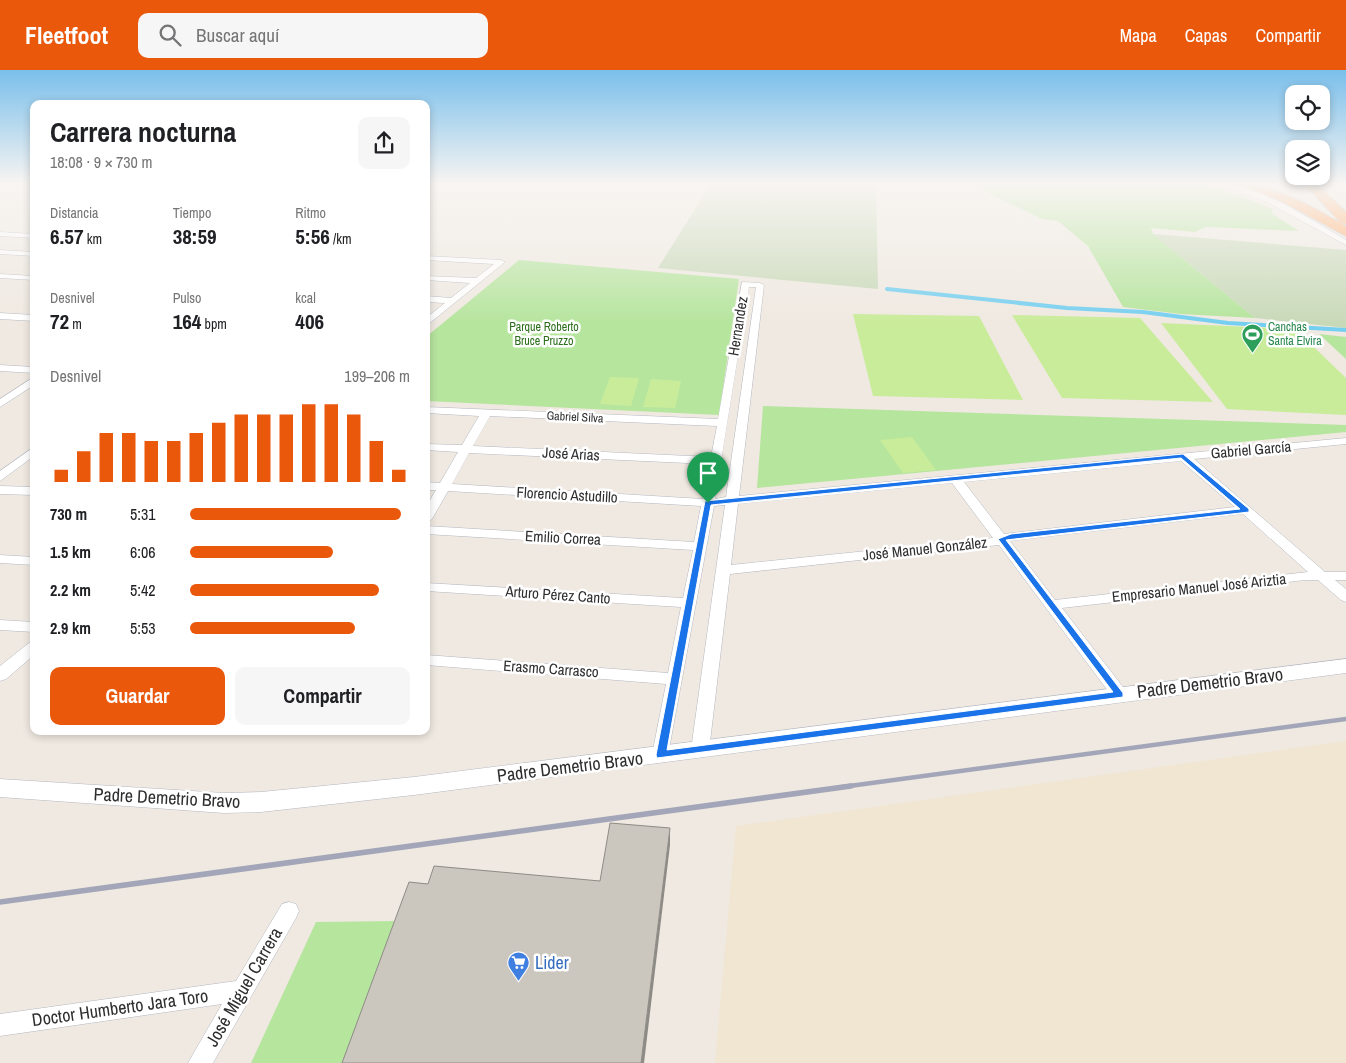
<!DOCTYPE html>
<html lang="es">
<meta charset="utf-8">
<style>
body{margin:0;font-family:"Archivo Narrow",sans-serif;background:#f6f6f6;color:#202124;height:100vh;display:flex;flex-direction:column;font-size:19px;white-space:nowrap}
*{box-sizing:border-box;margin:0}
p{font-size:16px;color:#757577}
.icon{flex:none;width:28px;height:28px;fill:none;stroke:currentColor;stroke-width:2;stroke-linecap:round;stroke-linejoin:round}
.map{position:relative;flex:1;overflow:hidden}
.drawer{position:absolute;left:30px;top:30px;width:400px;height:635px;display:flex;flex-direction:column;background:#fff;border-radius:10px;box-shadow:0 2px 8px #0003}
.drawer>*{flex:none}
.tools{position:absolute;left:1285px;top:15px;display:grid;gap:10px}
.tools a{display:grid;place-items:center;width:45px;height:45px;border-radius:10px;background:#fff;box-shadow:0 2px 8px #0003;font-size:25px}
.pin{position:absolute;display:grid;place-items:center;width:42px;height:42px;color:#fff;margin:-51px -21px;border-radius:50% 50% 50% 0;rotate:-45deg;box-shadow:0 0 5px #0007}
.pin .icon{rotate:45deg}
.round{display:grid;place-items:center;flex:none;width:52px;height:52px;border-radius:10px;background:#f6f6f6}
.headline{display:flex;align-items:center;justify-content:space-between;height:85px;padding:0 20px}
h1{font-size:28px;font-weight:700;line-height:38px}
.metrics{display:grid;grid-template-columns:repeat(3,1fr);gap:8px;height:85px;padding:5px 20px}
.metrics div{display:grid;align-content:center}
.metrics b{font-size:21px;font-weight:700}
.metrics small{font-size:14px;font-weight:400}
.metrics p{font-size:14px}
.chart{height:140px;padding:10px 20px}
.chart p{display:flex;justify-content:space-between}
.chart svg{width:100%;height:90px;margin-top:5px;stroke:#ea580c;stroke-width:6}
.button{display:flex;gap:10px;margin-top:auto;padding:10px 20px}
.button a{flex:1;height:58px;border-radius:10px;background:#ea580c;color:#fff;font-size:20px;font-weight:700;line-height:58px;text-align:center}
.button a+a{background:#f6f6f6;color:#202124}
ul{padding:0 20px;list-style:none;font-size:16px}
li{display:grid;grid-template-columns:80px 60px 1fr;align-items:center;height:38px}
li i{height:12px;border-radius:6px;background:#ea580c}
header{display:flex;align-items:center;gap:30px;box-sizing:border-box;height:70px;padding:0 25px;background:#ea580c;color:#fff}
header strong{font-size:24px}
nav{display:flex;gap:28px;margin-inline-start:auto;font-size:18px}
.search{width:350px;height:45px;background:#f6f6f6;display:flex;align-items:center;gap:12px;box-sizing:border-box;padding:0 18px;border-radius:10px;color:#757577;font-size:19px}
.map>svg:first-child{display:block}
</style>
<header>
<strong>Fleetfoot</strong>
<div class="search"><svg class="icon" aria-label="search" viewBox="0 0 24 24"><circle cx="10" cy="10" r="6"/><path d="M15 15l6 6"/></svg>Buscar aquí</div>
<nav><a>Mapa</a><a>Capas</a><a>Compartir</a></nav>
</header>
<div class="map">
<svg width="1346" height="993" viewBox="0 0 1346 993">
<rect width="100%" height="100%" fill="#efe9e1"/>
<path fill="#f0e6d1" d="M1346,671v322h-631l21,-237z"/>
<path fill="#b6e59e" d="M969,114h232l20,5 52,20 -2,4 28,18 -93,-4 -11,5 -44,-4 2,6 102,84 -74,-4 -58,-7 -35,-61 -30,-25 -16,-2z
M519,190l220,19 -20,136 -293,-14v-64z
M1319,264l27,3v22z
M763,336l583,19v7l-589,56z
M398,851l-55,142h-92l65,-141z"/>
<path fill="#c8d9b8" d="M711,114h165l2,105 -220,-21z
M1153,164l193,16v78l-91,-10z"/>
<path fill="#c9ec9a" d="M853,244l126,2 44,84 -150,-4z
M1012,245l128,3 73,84 -151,-4z
M1161,253l134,6 51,49v37l-119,-6z
M610,307l29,1 -8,28 -31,-2z
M651,309l30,2 -6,27 -32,-1z
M912,367l24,33 -33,3 -23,-33z"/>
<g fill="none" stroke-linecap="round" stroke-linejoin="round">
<path stroke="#75cff0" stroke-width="4" d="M887,219l180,19 76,4 85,11 118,7"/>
<defs>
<path id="minor" d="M1217,114c43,0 92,35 129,56v5l-79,-43z
M0,162l34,2v4l-34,-2z
M0,180l34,2v4l-34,-2z
M426,186l75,4 4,2 -79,64v-8l19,-15 -19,-1v-6l25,2 19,-15 -44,-3v-4l50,2 18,-14 -68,-4z
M0,204l34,2v4l-34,-2z
M742,212l18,1 4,2 -25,211 607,-58v6l-152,15 131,113h21v8h-11l11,9v13l-5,-2 -23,-20h-13l-243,28 64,83 2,4 -2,4 -6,2 -6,-2 -115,-154 -269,29 -21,176 -3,5 -6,2 -6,-2 -3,-5 34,-245 -11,1 -47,254 -6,2 -6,-2 -3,-5 14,-71 -240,-19v-10l242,18 13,-66 -255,-16v-8l257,15 10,-48 -267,-16v-8l268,16 7,-36 -253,-15 -16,28 -6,4v-16l10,-17h-10v-8l14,1 18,-31 -32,-2v-6l36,1 17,-29 -53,-3v-6l292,12zM749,217h7l-30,210 -11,2zM490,346l227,10 -6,31 -238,-11zM469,383l240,11 -6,35 -251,-15zM1181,391l54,46 -231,27 -40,-52zM952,413l41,55 -262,27 7,-61zM1243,444l65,58 -253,28 -45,-59z
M0,243l34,2v6l-34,-2z
M0,295l34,2v6l-34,-2z
M34,307v8l-34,22v-8z
M34,377v9l-34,25v-10z
M0,416l34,1v8l-34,-1z
M0,485l34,2v8l-34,-2z
M0,550l34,2v10l-34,-2z
M34,572v13l-28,24 -6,2v-15l29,-23z
M289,832l7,2 3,7 -3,7 -83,145h-25l34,-59 -222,32v-22l236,-33 46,-77z"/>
<path id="tertiary" d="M1346,589v14l-932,122 -153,17 -37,1 -224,-16v-18l224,14 37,-1 153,-15z"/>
<path id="motorway" d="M1236,114c41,0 75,23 110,42v10l-67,-36z
M1304,114h13l29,28v12l-5,-1z"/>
</defs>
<use href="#minor" stroke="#b4b7c1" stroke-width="1"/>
<use href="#tertiary" stroke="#b4b7c1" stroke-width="1"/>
<use href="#motorway" stroke="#c9c9c9" stroke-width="2"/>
<use href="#minor" fill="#fff" fill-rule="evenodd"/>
<use href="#tertiary" fill="#fff" fill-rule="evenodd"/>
<use href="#motorway" fill="#ffa35c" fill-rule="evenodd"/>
<path stroke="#a3a6b8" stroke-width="4.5" d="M842,717l504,-68"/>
<path stroke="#a3a6b8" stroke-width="5.5" d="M0,832l851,-116"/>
</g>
<path fill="#8e8b86" d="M670,758v17l-26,218h-3z"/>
<path fill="#cbc7bf" stroke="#8e8b86" d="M610,753l60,5 -29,235h-299l67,-181 19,2 6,-18 166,15z"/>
<linearGradient id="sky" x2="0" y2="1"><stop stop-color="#7abfeb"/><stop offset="0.45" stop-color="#f8f5f2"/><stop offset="1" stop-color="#f8f5f2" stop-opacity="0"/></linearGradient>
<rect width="1346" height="253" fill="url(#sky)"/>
<path fill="#1a73e8" stroke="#fff" fill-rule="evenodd" d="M1183,384l66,55v3l-243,28 117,153v4l-466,61 -1,-3 49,-254zM1181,388l59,51 -229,25 -13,5 115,153 -446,58 44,-245z"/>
<defs>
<symbol id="stadium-pin" viewBox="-11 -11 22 30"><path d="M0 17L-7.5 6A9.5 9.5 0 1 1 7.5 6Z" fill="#2e9e5b" stroke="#fff"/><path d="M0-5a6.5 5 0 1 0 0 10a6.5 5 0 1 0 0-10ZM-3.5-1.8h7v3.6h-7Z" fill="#fff"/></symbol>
<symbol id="supermarket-pin" viewBox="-11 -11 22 30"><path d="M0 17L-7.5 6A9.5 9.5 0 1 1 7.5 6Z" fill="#3f7fe0" stroke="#fff"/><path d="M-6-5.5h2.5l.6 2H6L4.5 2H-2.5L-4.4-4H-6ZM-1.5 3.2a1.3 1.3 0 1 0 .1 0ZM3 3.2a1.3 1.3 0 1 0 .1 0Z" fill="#fff"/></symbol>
</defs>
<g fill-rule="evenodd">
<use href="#stadium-pin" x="1240" y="252" width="25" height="34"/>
<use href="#supermarket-pin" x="506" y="880" width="25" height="34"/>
</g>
<g text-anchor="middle" stroke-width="5" stroke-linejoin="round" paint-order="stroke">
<g font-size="12" fill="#2c6e1b" stroke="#fff">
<text x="544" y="261">Parque Roberto<tspan x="544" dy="14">Bruce Pruzzo</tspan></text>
</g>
<g font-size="12" fill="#27864d" stroke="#fff" text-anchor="start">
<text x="1268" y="261">Canchas<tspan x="1268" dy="14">Santa Elvira</tspan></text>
</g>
<g font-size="12" fill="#2e2e2e" stroke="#fff">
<text transform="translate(575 347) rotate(3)" y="4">Gabriel Silva</text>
</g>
<g font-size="15" fill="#2e2e2e" stroke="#fff">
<text transform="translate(738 256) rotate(-81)" y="5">Hernandez</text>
<text transform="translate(1251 380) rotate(-5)" y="5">Gabriel García</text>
<text transform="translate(571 384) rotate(3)" y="5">José Arias</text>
<text transform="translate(567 425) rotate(3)" y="5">Florencio Astudillo</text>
<text transform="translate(563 468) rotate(3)" y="5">Emilio Correa</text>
<text transform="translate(925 479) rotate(-6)" y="5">José Manuel González</text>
<text transform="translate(1199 518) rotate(-6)" y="5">Empresario Manuel José Ariztia</text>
<text transform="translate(558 525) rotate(4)" y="5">Arturo Pérez Canto</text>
<text transform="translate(551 599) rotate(4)" y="5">Erasmo Carrasco</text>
</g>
<g font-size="18" fill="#2e2e2e" stroke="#fff">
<text transform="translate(1210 613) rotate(-7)" y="6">Padre Demetrio Bravo</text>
<text transform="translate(570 697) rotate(-7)" y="6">Padre Demetrio Bravo</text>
<text transform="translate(167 728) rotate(3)" y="6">Padre Demetrio Bravo</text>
<text transform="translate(244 917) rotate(-60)" y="6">José Miguel Carrera</text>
<text transform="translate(120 938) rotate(-8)" y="6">Doctor Humberto Jara Toro</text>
</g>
<g font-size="18" fill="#366cbe" stroke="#fff" text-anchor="start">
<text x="535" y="899">Lider</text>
</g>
</g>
</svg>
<div class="tools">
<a><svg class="icon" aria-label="locate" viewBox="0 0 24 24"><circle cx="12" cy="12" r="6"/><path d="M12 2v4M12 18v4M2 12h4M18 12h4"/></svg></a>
<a><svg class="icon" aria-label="layers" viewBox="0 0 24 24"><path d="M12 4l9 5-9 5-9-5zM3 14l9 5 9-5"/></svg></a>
</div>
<div class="pin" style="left:708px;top:433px;background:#1e9e55"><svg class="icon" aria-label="arrive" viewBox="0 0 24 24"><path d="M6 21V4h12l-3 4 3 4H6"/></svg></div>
<section class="drawer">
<div class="headline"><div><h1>Carrera nocturna</h1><p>18:08 · 9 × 730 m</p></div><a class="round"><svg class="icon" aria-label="share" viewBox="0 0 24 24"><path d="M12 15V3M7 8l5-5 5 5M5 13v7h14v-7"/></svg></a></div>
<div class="metrics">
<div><p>Distancia</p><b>6.57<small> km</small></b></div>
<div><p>Tiempo</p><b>38:59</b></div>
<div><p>Ritmo</p><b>5:56<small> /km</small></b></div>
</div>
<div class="metrics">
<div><p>Desnivel</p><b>72<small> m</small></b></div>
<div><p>Pulso</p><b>164<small> bpm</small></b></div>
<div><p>kcal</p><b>406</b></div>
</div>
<div class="chart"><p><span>Desnivel</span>199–206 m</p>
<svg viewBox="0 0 160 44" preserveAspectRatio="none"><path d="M5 44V38M15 44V29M25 44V20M35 44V20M45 44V24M55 44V24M65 44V20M75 44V15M85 44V11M95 44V11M105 44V11M115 44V6M125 44V6M135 44V11M145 44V24M155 44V38"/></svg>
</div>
<ul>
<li><b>730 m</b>5:31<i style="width:96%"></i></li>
<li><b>1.5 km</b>6:06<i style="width:65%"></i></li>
<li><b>2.2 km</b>5:42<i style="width:86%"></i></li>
<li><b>2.9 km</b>5:53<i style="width:75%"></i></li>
</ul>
<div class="button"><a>Guardar</a><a>Compartir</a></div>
</section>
</div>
